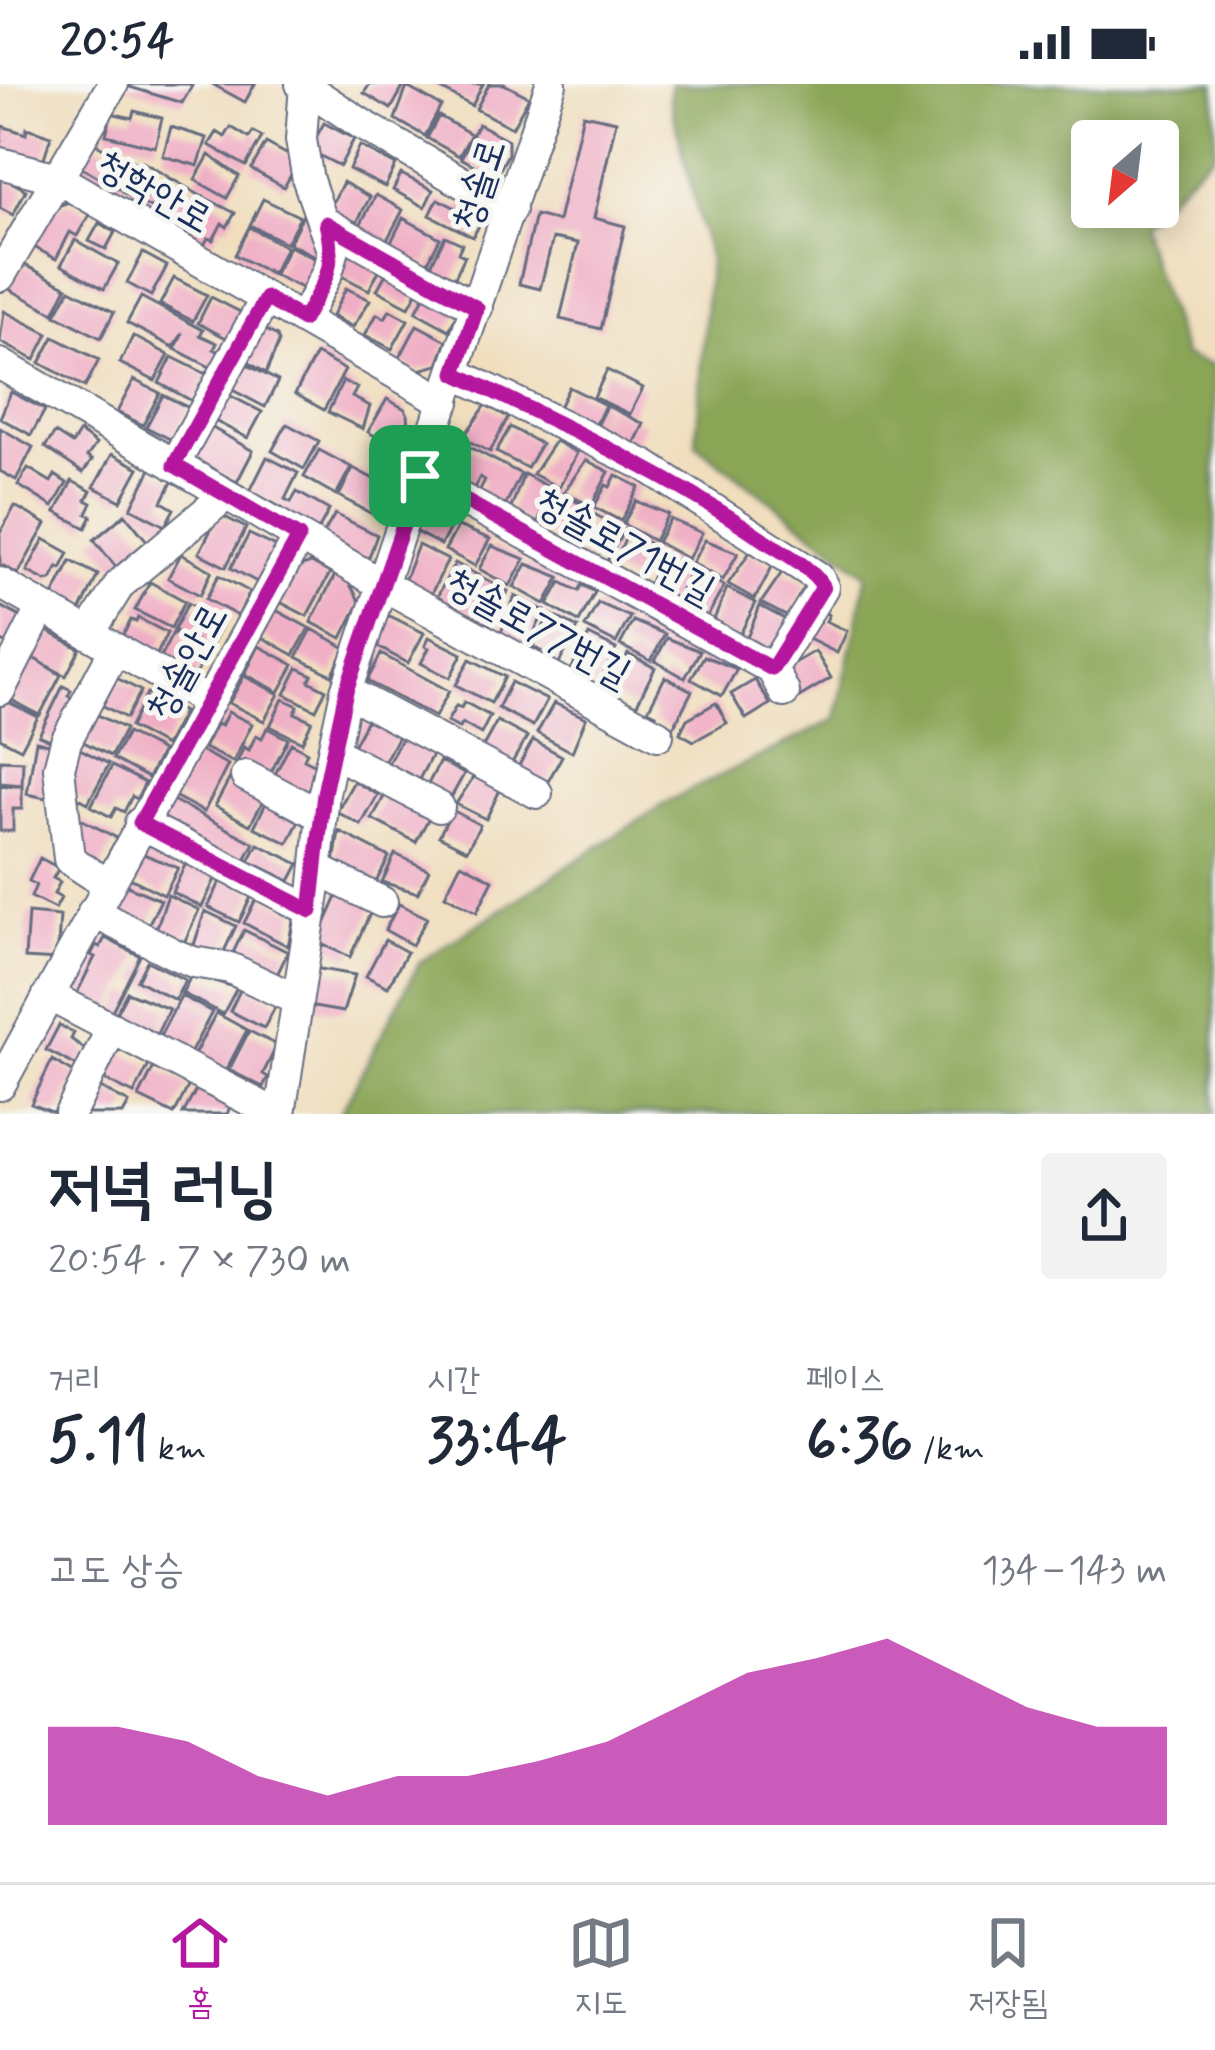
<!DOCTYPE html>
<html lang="ko">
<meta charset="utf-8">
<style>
body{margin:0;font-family:Mynerve,"Poor Story",sans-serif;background:#f2f2f3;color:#1f2937;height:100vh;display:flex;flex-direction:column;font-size:45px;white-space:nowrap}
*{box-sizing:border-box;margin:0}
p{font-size:39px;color:#747a83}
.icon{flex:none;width:66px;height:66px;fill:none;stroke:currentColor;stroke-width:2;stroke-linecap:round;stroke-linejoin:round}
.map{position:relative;height:1030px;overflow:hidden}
.side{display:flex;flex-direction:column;background:#fff;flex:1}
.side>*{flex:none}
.needle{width:78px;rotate:208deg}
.tools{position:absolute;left:1071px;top:36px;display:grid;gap:24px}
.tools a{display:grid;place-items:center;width:108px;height:108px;border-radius:12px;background:#fff;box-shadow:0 6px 30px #0003;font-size:60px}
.pin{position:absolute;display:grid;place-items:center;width:102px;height:102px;color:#fff;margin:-51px;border-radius:24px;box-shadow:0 6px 18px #0006}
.round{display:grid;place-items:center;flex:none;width:126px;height:126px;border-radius:12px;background:#f2f2f3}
.summary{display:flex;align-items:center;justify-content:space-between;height:204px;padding:0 48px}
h1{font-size:66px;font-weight:800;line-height:90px}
.metrics{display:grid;grid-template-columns:repeat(3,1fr);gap:18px;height:204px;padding:12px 48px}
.metrics div{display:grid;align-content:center}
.metrics b{font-size:60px;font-weight:800}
.metrics small{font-size:33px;font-weight:400}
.metrics p{font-size:33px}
.chart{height:336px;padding:24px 48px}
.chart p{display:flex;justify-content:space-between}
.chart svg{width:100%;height:216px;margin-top:12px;fill:#b5179e;opacity:.7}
.status{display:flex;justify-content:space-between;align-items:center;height:84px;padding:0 60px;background:#fff;direction:ltr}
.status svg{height:33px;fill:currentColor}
.dock{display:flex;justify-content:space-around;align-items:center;height:168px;border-top:3px solid #e0e1e3;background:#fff;font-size:33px;color:#747a83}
.dock a{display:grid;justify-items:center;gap:6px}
.dock .selected{color:#b5179e}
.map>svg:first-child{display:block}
</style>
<div class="status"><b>20:54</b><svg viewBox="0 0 49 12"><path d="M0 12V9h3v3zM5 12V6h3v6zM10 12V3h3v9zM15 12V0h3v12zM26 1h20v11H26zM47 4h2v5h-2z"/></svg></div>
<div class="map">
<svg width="1215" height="1030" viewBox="0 0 1215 1030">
<rect width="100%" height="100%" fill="#f6f6f2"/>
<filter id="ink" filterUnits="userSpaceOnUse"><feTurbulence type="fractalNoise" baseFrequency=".00833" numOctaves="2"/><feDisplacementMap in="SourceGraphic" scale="24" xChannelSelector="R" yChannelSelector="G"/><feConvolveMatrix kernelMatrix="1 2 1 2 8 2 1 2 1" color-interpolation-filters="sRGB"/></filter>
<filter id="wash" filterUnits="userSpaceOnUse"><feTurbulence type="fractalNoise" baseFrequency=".004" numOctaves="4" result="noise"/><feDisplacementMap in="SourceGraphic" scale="48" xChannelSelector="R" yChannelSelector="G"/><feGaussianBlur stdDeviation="2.7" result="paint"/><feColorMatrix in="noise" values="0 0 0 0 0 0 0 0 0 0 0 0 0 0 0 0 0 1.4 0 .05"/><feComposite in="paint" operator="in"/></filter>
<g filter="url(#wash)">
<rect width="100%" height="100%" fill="#f0debd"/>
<path fill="#8aa557" stroke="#526a5a" stroke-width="3" d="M671,0h544v67l-57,55v-65h-66v66h65l-19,18 46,131 31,10v748h-875l80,-152 249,-161 167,-82 31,-145 -171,-130 13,-185 -39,-160z"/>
<g id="blocks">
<path fill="#f0aec5" d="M120,0h69l3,2 -10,17z
M212,0h43l-10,18z
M370,0h35l-14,25 -27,-16z
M432,0h51l-11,22z
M489,0h15l25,13 -17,31 -36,-19z
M407,3l34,19 -16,30 -30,-17z
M134,27l28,7 -7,29 -49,-12 5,-22 21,5z
M583,30l33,7 -22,97 31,8 -24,103 -41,-10 18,-76 -25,-5 -13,51 -21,-5 16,-69 23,6z
M439,32l32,18 -12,22 -32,-18z
M324,39l30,16 -14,27 -31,-16z
M478,40l30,16v14l-12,23 -35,-19z
M2,42l24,8 1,-6 24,8 -7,22 -14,6 -30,-10z
M171,43l36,11 -9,28 -35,-10z
M231,43l18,11 4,-6 9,5 -16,29 -37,-21 8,-13 8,5z
M93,59l41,19 -15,27 -39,-22z
M266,59l33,18 -15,26 -33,-18z
M360,62l36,19 -11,22 -36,-18z
M209,71l30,21 -12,22 -32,-18z
M141,77l29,17 -18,31 -30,-17z
M401,90l32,16 -8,17 -32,-17z
M0,92l26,14 -13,25 -13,-7z
M172,95l29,17 -18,31 -29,-17z
M343,98l27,15 -14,27 -27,-14z
M376,111l27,15 -17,32 -27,-15z
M204,113l31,16 -8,14 -5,-4 -9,17 -5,-2 -4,7 -20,-11z
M263,115l37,18 -14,26 -36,-18z
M438,115l20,10 3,-5 23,12 -11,21 -43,-22z
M69,118l21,11 -13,23 -7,-4 -14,27 -24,-13 20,-38z
M303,131l14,7 5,26 -5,9 -28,-14z
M403,134l37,20 -14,28 -37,-20z
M99,139l16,9 -9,17 -17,-8z
M249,143l37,20 -14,27 -37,-19z
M445,152l17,8 -4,9 7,3 -12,25 -24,-12z
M75,156l43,24 -14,25 -43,-24z
M289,162l33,16 -14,29 -34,-16z
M353,163l30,16 -14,27 -31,-16z
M143,169l24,13 -16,30 -24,-13z
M23,180l44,23 -13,26 -45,-24z
M389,184l32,17 -12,22 -32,-17z
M174,194l33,17 -14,26 -33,-17z
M429,203l33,18 -13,25 -33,-18z
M346,204l24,12 -17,27 -21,-11z
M70,205l44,23 -13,26 -45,-23z
M141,213l62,33 -3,5 17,8 -3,6 10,5 -8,16 -41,-21 8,-16 -10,14 -46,-24z
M211,213l33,17 -14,26 -32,-17z
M390,226l18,10 -16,29 -27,-14 12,-21 8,4z
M4,227l44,23 -13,26 -35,-18z
M417,241l30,16 -9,24 -22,6 -18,-10z
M259,242l18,10 2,6 -13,31 -25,-15z
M133,252l36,19 -14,26 -35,-18z
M54,253l45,23 -14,27 -45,-24z
M316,270l29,16 -21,40 -29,-16z
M172,273l36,18 -14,27 -35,-19z
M240,277l38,20 -13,26 -38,-20z
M607,286l36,18 -13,26 -36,-17z
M134,296l26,13 -17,32 -26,-13z
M343,297l14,7 -5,9 18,9 -7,23 -35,-17z
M569,303l36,18 -12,26 -37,-18z
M11,308l34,18 -14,25 -31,-17z
M223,308l39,20 -14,26 -39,-20z
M163,311l26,13 -17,32 -26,-13z
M387,315l18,10 3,6 1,13 -12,20 -29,-16z
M486,321l22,12 -18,35 -27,-14z
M607,322l37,18 -13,26 -37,-18z
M202,338l51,29 -16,31 -43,-21 -2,-20z
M287,340l32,17 -15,28 -32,-18z
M510,343l31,17 -14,24 -31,-16z
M0,344l33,19 -17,33 -16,-9z
M80,348l16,12 -9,13 5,3 -9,13 -38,-26 10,-14 17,11z
M555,357l22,12 -18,35 -26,-14z
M460,358l61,32 -19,38 -26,-14 9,-18 -5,-3 -9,17 -26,-13z
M319,366l32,17 -15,28 -32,-18z
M112,370l27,14 -18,33 -27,-14z
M267,373l31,16 -13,26 6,3 6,-10 32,18 -15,28 -38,-20 6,-10 -32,-17z
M586,376l23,12 -18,34 -27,-14z
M28,384l23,14 4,-7 12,8 -14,24 -35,-22z
M353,384l36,19 -15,28 -35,-19z
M151,385l22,11 -11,22 12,7 -9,17 -34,-18z
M524,390l30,16 -19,37 -26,-14z
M616,391l23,12 -18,34 -27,-14 12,-22 4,2z
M72,397l19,10 -5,9 6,3 -5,11 5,2 -6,12 -30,-16z
M559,409l30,15 -19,38 -27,-14z
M436,415l23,12 -18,34 -27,-14z
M636,417l32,13 -14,27 -31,-17z
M15,422l31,18 -28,50 -18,-10v-31z
M125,430l22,27 -31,26 -22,-27z
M219,430l27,14 -20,39 -27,-14z
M335,430l42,21 -8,22 -14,4 -36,-20z
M594,430l30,16 -20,37 -26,-14z
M670,435l32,14 -14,26 -31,-17z
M458,442l32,13 -15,27 -30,-16z
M628,448l29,16 -20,37 -25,-14z
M249,450l27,13 -19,35 -26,-14z
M44,455l25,14 -8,16 -3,-2 -7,13 -5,1 -19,-10z
M705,456l33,13 -15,27 -31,-17z
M418,461l30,15 -19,38 -26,-14z
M492,462l33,13 -15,27 -31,-17z
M750,468l23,13 -18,34 -27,-15z
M662,469l30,16 -20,37 -26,-14z
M181,470l31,17 -12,24 -32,-17z
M71,477l27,14 -19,39 -28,-14z
M311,479l19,10 -23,43 -27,-14 19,-35z
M455,479l53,28 -18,34 -53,-28z
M527,480l33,13 -15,27 -31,-17z
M695,486l29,16 -20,37 -25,-13z
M783,487l23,12 -18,34 -27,-14z
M219,491l31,17 -12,24 -32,-17z
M335,491l13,6 12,21 -18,36 -31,-16z
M150,498l35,19 -14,27 -36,-18z
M561,498l18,9 3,-6 13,7 -16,30 -31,-17z
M727,504l29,15 -19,37 -26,-13z
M515,512l30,15 -19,37 -26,-13z
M188,519l36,18 -14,28 -36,-19z
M598,519l32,14 -14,26 -31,-16z
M0,522l28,15 -15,26 -13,-7z
M760,522l30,16 -20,37 -26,-14z
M274,525l35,19 -15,27 -34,-19z
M819,526l10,5 -3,6 21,10 -10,22 -32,-16z
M550,530l28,14 -21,39 -19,-10 3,-6 -8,-4z
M390,532l34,17 -16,30 -34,-18 6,-27z
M138,534l29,15 -13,28 -32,-24 9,-17 5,2z
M633,537l32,13 -14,27 -31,-16z
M42,544l38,21 -14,27 -31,-17 26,16 -21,40 -32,-17z
M312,545l34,19 -14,27 -35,-18z
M173,549l14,7 -6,11 21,11 -9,19 -36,-18z
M589,551l27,14 -20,40 -20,-10 4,-7 -8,-4z
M429,553l33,17 -12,24 -29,-15 8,-15 -4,-2z
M667,554l33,13 -15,27 -30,-17z
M259,562l35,19 -15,27 -34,-18z
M815,567l16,27 -35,21 -17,-27z
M381,570l68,37 -14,26 -68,-36z
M628,570l27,14 -20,40 -20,-10 3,-7 -7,-3z
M704,572l33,13 -15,27 -31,-17z
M470,575l35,18 -14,26 -35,-18z
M298,584l14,7 -3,6 17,9 -10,20 -31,-16z
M111,591l30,16 -15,27 -30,-16z
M244,592l35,18 -15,27 -35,-18z
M665,593l27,14 -20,39 -19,-10 3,-6 -8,-4z
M755,596l15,24 -24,15 -15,-25z
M511,598l36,18 -14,26 -35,-18z
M63,602l8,4 -3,6 10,5 -21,42 -18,-8z
M147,609l36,19 -18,34 -35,-19z
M283,615l15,7 -3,7 17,8 -10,21 -32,-16z
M6,617l32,16 -17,32 -21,-11v-32z
M464,618l26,14 -9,18 -19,-11 -3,5 -12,-6 9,-16 5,2z
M554,619l32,15 -14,34 -35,-19z
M716,619l11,20 -33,18 -14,-8 7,-14z
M90,627l35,18 -14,27 -35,-18z
M228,628l24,12 -19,38 -29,-14 12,-24 5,2z
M368,634l31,16 -19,36 -31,-17z
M497,637l30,16 -17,29 -29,-16z
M267,644l21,11 -21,41 -31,-16 8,-17 5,3 7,-15 6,3z
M127,649l35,18 -14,27 -35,-19z
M403,651l31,16 -19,36 -31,-16z
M533,656l29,16 -16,29 -29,-16z
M36,657l21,5 -7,53 -23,-5z
M291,659l16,9 -3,7 12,6 -10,35 -35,-18z
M76,663l33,17 -21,39 -22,-12z
M199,666l29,15 -24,47 -30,-16z
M0,676l23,1 -1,24 -22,-2z
M440,677l24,13 -17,31 -23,-13z
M112,682l33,17 -8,16 -5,-3 -8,16 -8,-4 -5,9 -20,-11z
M476,689l26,13 -16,33 -30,-15z
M232,690l31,27 -13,24 -35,-19z
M354,697l24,14 -17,30 -24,-13z
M0,702h22v23h-9v22h-13z
M388,705l44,23 -16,30 -44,-23z
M269,713l12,5 -3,9 21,10 -11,22 -34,-16z
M169,714l85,45 -14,26 -85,-44z
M452,726l28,15 -13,25 -28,-14z
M75,732l42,22 -17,31 -27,-15z
M339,747l50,26 -17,33 -39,-20z
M258,760l41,20 -9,17 -41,-20z
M141,769l37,15 -14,27 -36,-18z
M395,770l34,16 -11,23 -36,-11z
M40,774l19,10 -6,10 7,4 -6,12 7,4 -6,11 -24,-12 5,-12 -7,-4z
M187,777l30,14 -15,32 -30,-15z
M461,779l32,17 -16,32 -32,-17z
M223,792l31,15 -15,31 -31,-15z
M125,801l36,15 -15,29 -34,-17z
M340,806l34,15 -24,52 -33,-15z
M259,809l36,18 -7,35 -44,-23z
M168,811l31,15 -16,35 -28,-13z
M399,820l28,14 -15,27 -27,-15z
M205,827l31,15 -16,34 -27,-12z
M28,829l32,3 -3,44 -32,-2z
M244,846l44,22 -15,31 -44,-22z
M105,854l35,18 -28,55 -35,-18 18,-36 -4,-2 5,-10 4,2z
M385,856l22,12 -19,35 -22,-11z
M147,877l38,19 -10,20 -38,-20z
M314,884l41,7 -12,37 -35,-6z
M192,890l45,14 -14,26 -41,-21z
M243,900l35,18 -14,26 -34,-17z
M127,908l42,17 -13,27 -41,-21z
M181,912l31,16 -22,42 -31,-16z
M216,929l31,17 -22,42 -31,-17z
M59,941l15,8 -3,6 16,12 -8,16 -33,-17z
M249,947l28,14 -14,29 5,3 -5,10 -34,-17z
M114,963l35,18 -15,29 -35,-17z
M52,976l26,15 -21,39 -26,-10z
M154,983l35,18 -15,29 -35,-17z
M95,1001l34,18 -6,11h-43z
M196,1006l34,17 -3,7h-44z"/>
</g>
</g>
<g filter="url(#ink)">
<use href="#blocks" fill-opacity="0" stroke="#666c7f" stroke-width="3"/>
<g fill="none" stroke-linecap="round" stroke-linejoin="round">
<defs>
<path id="minor" d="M301,0l62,41 147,85
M0,79l57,15 388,224
M326,139l151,85
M0,192l113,-192
M303,236l24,-47 6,-20 -25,-73 -7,-40 4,-56
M0,280l383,221 275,150
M455,289l191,93 172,111 5,10 -51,82
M174,381l92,-167
M420,392l352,193 12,23
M0,499l207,118
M89,550l31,-50 106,-89
M0,606l42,-83
M346,607l191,102
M333,668l106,55
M246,692l76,40
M140,739l172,88
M317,785l65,33
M107,800l-38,-25 -10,-91 7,-27 49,-92
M93,828l83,43 17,7 37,6 67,32
M48,911l228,119
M0,1001l299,-548
M70,1030l42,-86
M280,1030l34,-220 10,-101 22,-102 205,-607"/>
</defs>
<use href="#minor" stroke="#666c7f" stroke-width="34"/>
<use href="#minor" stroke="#fff" stroke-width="30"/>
</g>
</g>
<g fill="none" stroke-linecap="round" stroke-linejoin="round" filter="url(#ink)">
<defs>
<path id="route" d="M326,139l151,85 -22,65c107,52 213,101 311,168 19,13 46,26 57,46l-51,82 -352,-193 -74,215 -22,102 -13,118 -171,-88 159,-286 -125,-72 92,-167 37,22c22,-41 34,-49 23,-97z"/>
</defs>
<use href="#route" stroke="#fff" stroke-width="24"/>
<use href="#route" stroke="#b5179e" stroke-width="15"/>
</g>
<g text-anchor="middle" stroke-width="10" stroke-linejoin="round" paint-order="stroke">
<g font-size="39" fill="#1b2f5e" stroke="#f6f6f2">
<text transform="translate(477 100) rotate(-72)" y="14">청솔로</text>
<text transform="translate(155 106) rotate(30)" y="14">청학안로</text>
<text transform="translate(626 460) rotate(29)" y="14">청솔로71번길</text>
<text transform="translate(539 542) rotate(29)" y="14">청솔로77번길</text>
<text transform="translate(185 577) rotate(-61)" y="14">청솔안로</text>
</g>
</g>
</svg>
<div class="tools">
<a><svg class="needle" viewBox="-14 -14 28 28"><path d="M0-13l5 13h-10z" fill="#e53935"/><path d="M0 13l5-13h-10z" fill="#747a83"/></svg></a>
</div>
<div class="pin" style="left:420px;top:392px;background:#1e9e55"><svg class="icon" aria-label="arrive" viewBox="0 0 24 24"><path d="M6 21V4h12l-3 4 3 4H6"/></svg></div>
</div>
<section class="side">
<div class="summary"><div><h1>저녁 러닝</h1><p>20:54 · 7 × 730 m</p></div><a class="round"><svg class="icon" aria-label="share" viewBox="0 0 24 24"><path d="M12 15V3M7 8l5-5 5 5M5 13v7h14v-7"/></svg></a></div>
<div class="metrics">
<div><p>거리</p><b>5.11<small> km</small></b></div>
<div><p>시간</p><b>33:44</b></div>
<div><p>페이스</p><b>6:36<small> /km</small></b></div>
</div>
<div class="chart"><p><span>고도 상승</span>134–143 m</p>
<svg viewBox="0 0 160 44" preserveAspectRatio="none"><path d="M0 44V24L10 24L20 27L30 34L40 38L50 34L60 34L70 31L80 27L90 20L100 13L110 10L120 6L130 13L140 20L150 24L160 24V44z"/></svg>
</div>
</section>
<nav class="dock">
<a class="selected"><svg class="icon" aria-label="home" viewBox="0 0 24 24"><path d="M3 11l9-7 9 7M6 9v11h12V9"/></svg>홈</a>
<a><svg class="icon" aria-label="map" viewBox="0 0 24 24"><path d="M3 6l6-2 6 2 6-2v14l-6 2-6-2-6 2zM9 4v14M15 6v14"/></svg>지도</a>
<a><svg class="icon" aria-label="saved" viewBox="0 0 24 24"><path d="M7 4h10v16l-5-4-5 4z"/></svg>저장됨</a>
</nav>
